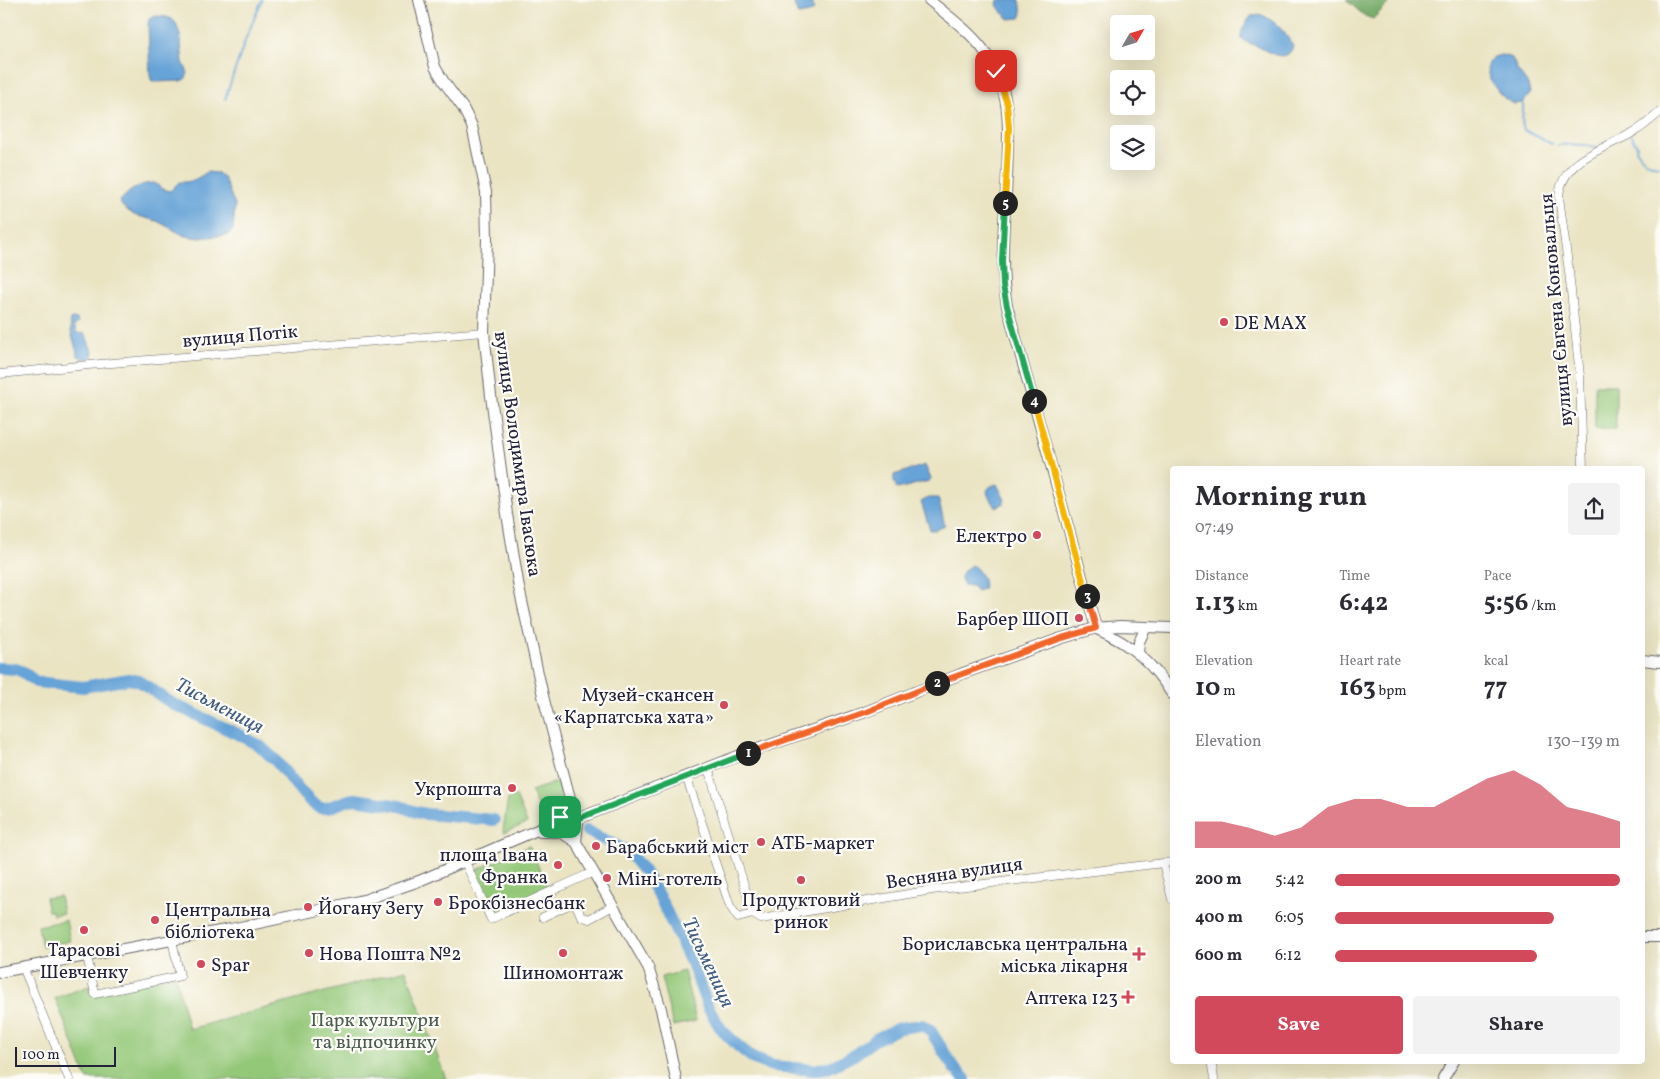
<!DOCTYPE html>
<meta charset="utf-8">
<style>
body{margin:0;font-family:Vollkorn,serif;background:#f2f2f3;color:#2b2b33;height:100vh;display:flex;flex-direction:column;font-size:19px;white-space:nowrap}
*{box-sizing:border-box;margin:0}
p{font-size:16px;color:#7c7c81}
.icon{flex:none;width:28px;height:28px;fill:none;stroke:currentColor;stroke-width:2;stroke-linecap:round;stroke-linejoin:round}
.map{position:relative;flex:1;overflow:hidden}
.panel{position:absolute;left:1170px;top:466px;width:475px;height:598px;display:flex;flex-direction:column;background:#fff;border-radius:5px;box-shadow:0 5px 20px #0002}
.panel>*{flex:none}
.needle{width:32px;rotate:51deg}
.controls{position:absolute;left:1110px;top:15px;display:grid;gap:10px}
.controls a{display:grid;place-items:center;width:45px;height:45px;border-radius:5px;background:#fff;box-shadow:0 5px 20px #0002;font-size:25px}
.scale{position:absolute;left:15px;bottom:12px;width:101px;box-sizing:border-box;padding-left:5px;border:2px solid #22223b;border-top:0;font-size:14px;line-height:18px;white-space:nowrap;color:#22223b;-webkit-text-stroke:4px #fdfcf7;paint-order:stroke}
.pin{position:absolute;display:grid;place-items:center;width:42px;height:42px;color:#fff;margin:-21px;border-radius:10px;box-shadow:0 2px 8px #0006}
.km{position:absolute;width:25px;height:25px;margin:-12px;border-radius:50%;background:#222;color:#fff;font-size:14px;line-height:25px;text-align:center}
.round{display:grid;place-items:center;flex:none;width:52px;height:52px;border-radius:5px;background:#f2f2f3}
.headline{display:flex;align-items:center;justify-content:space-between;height:85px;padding:0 25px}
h1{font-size:28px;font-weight:700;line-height:38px}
.metrics{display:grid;grid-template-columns:repeat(3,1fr);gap:8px;height:85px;padding:5px 25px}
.metrics div{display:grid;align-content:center}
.metrics b{font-size:25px;font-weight:700}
.metrics small{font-size:14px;font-weight:400}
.metrics p{font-size:14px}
.chart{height:140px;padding:10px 25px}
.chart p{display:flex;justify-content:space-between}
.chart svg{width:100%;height:90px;margin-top:5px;fill:#d1495b;opacity:.7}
.action{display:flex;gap:10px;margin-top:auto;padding:10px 25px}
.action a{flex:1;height:58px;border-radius:5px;background:#d1495b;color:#fff;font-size:20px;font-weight:700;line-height:58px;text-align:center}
.action a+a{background:#f2f2f3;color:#2b2b33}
ul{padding:0 25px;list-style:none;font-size:16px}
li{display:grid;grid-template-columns:80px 60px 1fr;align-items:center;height:38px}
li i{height:12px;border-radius:6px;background:#d1495b}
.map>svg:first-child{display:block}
</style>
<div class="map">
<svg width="1660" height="1079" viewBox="0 0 1660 1079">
<rect width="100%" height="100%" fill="#fdfcf7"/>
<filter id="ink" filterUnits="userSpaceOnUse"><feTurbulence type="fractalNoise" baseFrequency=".02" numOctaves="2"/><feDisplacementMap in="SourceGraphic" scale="10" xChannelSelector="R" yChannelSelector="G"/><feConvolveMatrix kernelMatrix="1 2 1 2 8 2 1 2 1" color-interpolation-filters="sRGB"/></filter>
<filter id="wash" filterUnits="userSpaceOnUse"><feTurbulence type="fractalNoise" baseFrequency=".0096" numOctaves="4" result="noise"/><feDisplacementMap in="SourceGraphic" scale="20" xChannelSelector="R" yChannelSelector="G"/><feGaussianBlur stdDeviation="1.12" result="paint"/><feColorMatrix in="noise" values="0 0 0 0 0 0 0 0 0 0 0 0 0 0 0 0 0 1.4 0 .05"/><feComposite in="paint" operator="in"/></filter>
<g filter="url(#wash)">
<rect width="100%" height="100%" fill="#eae4c3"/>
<path fill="#94c879" stroke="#5b755a" d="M1595,385h21v44h-21z
M557,782l4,5 4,18 -4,3 -19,9 -11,-26z
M516,796l11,27 -23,10 -1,-3 5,-31z
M529,846l20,44 -57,26 -20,-44z
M60,896l3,17 -10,2 -1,-4h-4l-3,-13z
M66,920l4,21 -28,6 -4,-21z
M406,970l40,109h-359l-32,-81 34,-12 3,7 83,-18 14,54z
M684,971l12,50 -23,5 -12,-49z"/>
<path fill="#77ac69" stroke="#4c6752" d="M1346,0h46l-19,19 -8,-3z"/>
<path fill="#66a3d7" stroke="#446289" d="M796,0h16l2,10 -5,3 -11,2 -4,-11z
M998,0h22l2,14 -2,4 -11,1 -8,-8 -4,-6z
M1262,15c15,7 23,17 31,31 -5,18 -23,7 -34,1 -6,-3 -12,-4 -18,-8 -1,-9 5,-16 10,-23z
M155,16l12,1 5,2 4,4 4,12 3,27 5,11 -2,5 -4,3 -27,1 -4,-2 -1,-5 -2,-50 1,-6z
M1502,55l10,3 6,13 10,13 2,10 -7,9c-3,0 -6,1 -9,1 -13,-3 -46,-45 -12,-49z
M207,172l11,1 6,5 11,27 -2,25 -6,5 -27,3 -15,-2 -28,-15 -23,-6 -11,-8 -4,-5c11,-12 20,-19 36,-19l7,6 8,2 9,-9c12,1 19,-4 28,-10z
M73,318l4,1 1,4 -4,3 3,7 8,1 8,19 -2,5 -6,1 -7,-3 -7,-24 -1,-11z
M925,465l6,14 -2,2 -32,8 -3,-8v-6z
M997,484l8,16 -2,4 -7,3c-7,-9 -16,-19 1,-23z
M928,498h10l7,28 -9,4h-6l-9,-28z
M972,565c7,4 14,16 11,24l-6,2 -5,-5 -8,-1 -3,-6c0,-7 5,-11 11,-14z"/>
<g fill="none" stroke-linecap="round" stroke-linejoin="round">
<path stroke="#66a3d7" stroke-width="2" d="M225,99l21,-61 16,-38
M1523,103c1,10 -3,18 1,27l28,14
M1631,135l6,11 -1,3c5,8 13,17 24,17
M1606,142l16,-9h4
M1558,145c14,-1 25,-1 39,2"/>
<path stroke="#66a3d7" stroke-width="12" d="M0,668l16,1 7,3 13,10 47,5 46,-8 10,2 34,23 67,31 20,11 15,14 29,35 8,8 8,5h7l22,-8 6,-1 45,7 16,6 10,2 68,6
M587,831l40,20 17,20 17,29 32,67 15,40 13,22 17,17 16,13 19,7 41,4 16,-3 24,-12 22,-16 23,-11 23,-3 8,5 24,38 11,11"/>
</g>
</g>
<g filter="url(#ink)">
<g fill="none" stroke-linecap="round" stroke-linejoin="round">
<defs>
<path id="street" d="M0,374l88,-9 396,-33
M1583,469l-3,-93 -11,-104 -10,-75c2,-37 45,-48 73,-64 10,-5 19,-13 28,-21
M708,768l45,146 8,5 171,-29 240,-28
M686,776l44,130 8,12 15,-4
M465,862l26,57 102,-47
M1163,863l9,36
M543,917l32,-15 6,14 8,3 24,-13
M87,956l8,38 85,-18 -8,-36
M23,967l46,112
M1211,1061l3,18"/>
<path id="secondary" d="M419,0l16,67 9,15 19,26 9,18 14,66 1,48 -3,92 7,64 16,118 12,74 25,112 31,117
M929,0c19,16 41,31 56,52 27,37 24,77 22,121 -2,44 -8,89 0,133l89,322
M1097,629c35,16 55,33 75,65
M1138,654l1,-12 7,-15
M1642,660l18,2
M577,819l161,-63 127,-44 96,-38 101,-36 34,-10 24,-2 52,2
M540,832h20l16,10 72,125 13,42 15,70
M1642,937h18
M0,972l231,-43 93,-20 43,-10 52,-18 139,-60c3,-6 8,-9 15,-6l5,7 -2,20
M1443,1079l11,-18"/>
</defs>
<use href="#street" stroke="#68666b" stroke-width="9"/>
<use href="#secondary" stroke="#68666b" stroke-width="12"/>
<use href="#street" stroke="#fff" stroke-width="8"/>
<use href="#secondary" stroke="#fff" stroke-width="10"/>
</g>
</g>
<g fill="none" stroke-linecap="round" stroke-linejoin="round" filter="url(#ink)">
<defs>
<path id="split-1" d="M560,817c6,-5 12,-4 17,2l171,-66"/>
<path id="split-2" d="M748,753l118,-41 71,-29"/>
<path id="split-3" d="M937,683l125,-45 34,-10 -9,-32"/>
<path id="split-4" d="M1034,401l53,195"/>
<path id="split-5" d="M1005,203l-3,58 1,25 4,20 27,95"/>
<path id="split-6" d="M996,71l11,33 2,24 -4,75"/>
</defs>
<use href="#split-1" stroke="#fff" stroke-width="10"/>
<use href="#split-2" stroke="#fff" stroke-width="10"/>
<use href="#split-3" stroke="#fff" stroke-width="10"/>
<use href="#split-4" stroke="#fff" stroke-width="10"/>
<use href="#split-5" stroke="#fff" stroke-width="10"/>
<use href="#split-6" stroke="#fff" stroke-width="10"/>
<use href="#split-1" stroke="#22a559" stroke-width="6"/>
<use href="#split-2" stroke="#f0652b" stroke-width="6"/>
<use href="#split-3" stroke="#f0652b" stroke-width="6"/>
<use href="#split-4" stroke="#f5b400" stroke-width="6"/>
<use href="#split-5" stroke="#22a559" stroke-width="6"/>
<use href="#split-6" stroke="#f5b400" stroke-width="6"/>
</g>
<g fill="#d1495b" stroke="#fdfcf7" stroke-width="2">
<circle cx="1224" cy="322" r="5"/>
<circle cx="1037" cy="535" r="5"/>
<circle cx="1079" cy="618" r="5"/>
<circle cx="724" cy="705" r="5"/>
<circle cx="512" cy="788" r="5"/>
<circle cx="761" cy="842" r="5"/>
<circle cx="596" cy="846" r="5"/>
<circle cx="558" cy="865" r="5"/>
<circle cx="607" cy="878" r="5"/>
<circle cx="801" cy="880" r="5"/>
<circle cx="438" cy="902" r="5"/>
<circle cx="308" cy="907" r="5"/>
<circle cx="155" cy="920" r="5"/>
<circle cx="84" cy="930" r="5"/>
<circle cx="309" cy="953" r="5"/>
<circle cx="563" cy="953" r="5"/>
<path d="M1136.5 946.5h5v5h5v5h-5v5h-5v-5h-5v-5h5z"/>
<circle cx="201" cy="964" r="5"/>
<path d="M1125.5 989.5h5v5h5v5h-5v5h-5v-5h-5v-5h5z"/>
</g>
<g text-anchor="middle" stroke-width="4.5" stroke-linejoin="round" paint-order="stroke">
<g font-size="19" fill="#22223b" stroke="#fdfcf7">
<text transform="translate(1555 310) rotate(-95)" y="7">вулиця Євгена Коновальця</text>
<text transform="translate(240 335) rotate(-5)" y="7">вулиця Потік</text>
<text transform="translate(519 454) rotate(82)" y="7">вулиця Володимира Івасюка</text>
<text transform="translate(954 872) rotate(-8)" y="7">Весняна вулиця</text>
</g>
<g font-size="19" fill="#22223b" stroke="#fdfcf7" text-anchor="start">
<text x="1234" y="329">DE MAX</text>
<text x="1027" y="542" text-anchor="end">Електро</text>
<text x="1069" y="625" text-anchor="end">Барбер ШОП</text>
<text x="714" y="701" text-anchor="end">Музей-скансен<tspan x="714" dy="22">«Карпатська хата»</tspan></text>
<text x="502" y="795" text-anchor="end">Укрпошта</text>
<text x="771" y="849">АТБ-маркет</text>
<text x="606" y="853">Барабський міст</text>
<text x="548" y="861" text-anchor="end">площа Івана<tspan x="548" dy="22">Франка</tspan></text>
<text x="617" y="885">Міні-готель</text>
<text x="801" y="906" text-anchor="middle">Продуктовий<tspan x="801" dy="22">ринок</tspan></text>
<text x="448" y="909">Брокбізнесбанк</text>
<text x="318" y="914">Йогану Зегу</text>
<text x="165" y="916">Центральна<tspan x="165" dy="22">бібліотека</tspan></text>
<text x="1128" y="950" text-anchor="end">Бориславська центральна<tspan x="1128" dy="22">міська лікарня</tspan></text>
<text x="84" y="956" text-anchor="middle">Тарасові<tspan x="84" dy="22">Шевченку</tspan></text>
<text x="319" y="960">Нова Пошта №2</text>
<text x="211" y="971">Spar</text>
<text x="563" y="979" text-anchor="middle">Шиномонтаж</text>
<text x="1118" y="1004" text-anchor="end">Аптека 123</text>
</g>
<g font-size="19" fill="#4a5c51" stroke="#fdfcf7">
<text x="375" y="1026">Парк культури<tspan x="375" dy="22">та відпочинку</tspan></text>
</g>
<g font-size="20" font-style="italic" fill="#415c81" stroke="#fdfcf7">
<text transform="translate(220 705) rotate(28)" y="7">Тисьмениця</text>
<text transform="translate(709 962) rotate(65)" y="7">Тисьмениця</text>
</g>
</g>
</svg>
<div class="controls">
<a><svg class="needle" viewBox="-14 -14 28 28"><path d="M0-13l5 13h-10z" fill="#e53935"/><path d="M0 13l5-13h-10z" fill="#7c7c81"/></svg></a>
<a><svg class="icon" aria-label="locate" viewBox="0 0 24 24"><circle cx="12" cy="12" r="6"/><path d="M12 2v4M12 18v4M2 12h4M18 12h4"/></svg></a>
<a><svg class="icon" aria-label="layers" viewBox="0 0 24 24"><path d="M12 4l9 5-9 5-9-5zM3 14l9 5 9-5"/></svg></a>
</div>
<div class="scale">100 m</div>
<div class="pin" style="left:560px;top:817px;background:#1e9e55"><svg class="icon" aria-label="arrive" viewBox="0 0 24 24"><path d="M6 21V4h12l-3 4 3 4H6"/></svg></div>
<div class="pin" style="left:996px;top:71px;background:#d93025"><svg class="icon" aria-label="check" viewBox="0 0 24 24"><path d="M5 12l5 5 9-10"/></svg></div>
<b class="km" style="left:748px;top:753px">1</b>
<b class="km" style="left:937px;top:683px">2</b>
<b class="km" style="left:1087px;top:596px">3</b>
<b class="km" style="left:1034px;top:401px">4</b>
<b class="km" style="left:1005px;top:203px">5</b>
<section class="panel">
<div class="headline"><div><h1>Morning run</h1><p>07:49</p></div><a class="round"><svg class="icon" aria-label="share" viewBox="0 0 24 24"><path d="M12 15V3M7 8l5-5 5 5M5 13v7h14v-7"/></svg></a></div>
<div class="metrics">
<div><p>Distance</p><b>1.13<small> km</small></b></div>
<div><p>Time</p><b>6:42</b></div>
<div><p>Pace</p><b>5:56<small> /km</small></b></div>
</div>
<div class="metrics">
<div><p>Elevation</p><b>10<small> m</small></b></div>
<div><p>Heart rate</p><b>163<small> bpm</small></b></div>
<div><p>kcal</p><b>77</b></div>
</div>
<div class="chart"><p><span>Elevation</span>130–139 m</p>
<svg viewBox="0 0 160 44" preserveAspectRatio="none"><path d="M0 44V31L10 31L20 34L30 38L40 34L50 24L60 20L70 20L80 24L90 24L100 17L110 10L120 6L130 13L140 24L150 27L160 31V44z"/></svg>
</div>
<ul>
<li><b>200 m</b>5:42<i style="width:100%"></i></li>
<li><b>400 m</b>6:05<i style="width:77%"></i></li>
<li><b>600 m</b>6:12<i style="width:71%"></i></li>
</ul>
<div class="action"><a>Save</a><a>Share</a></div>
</section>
</div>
